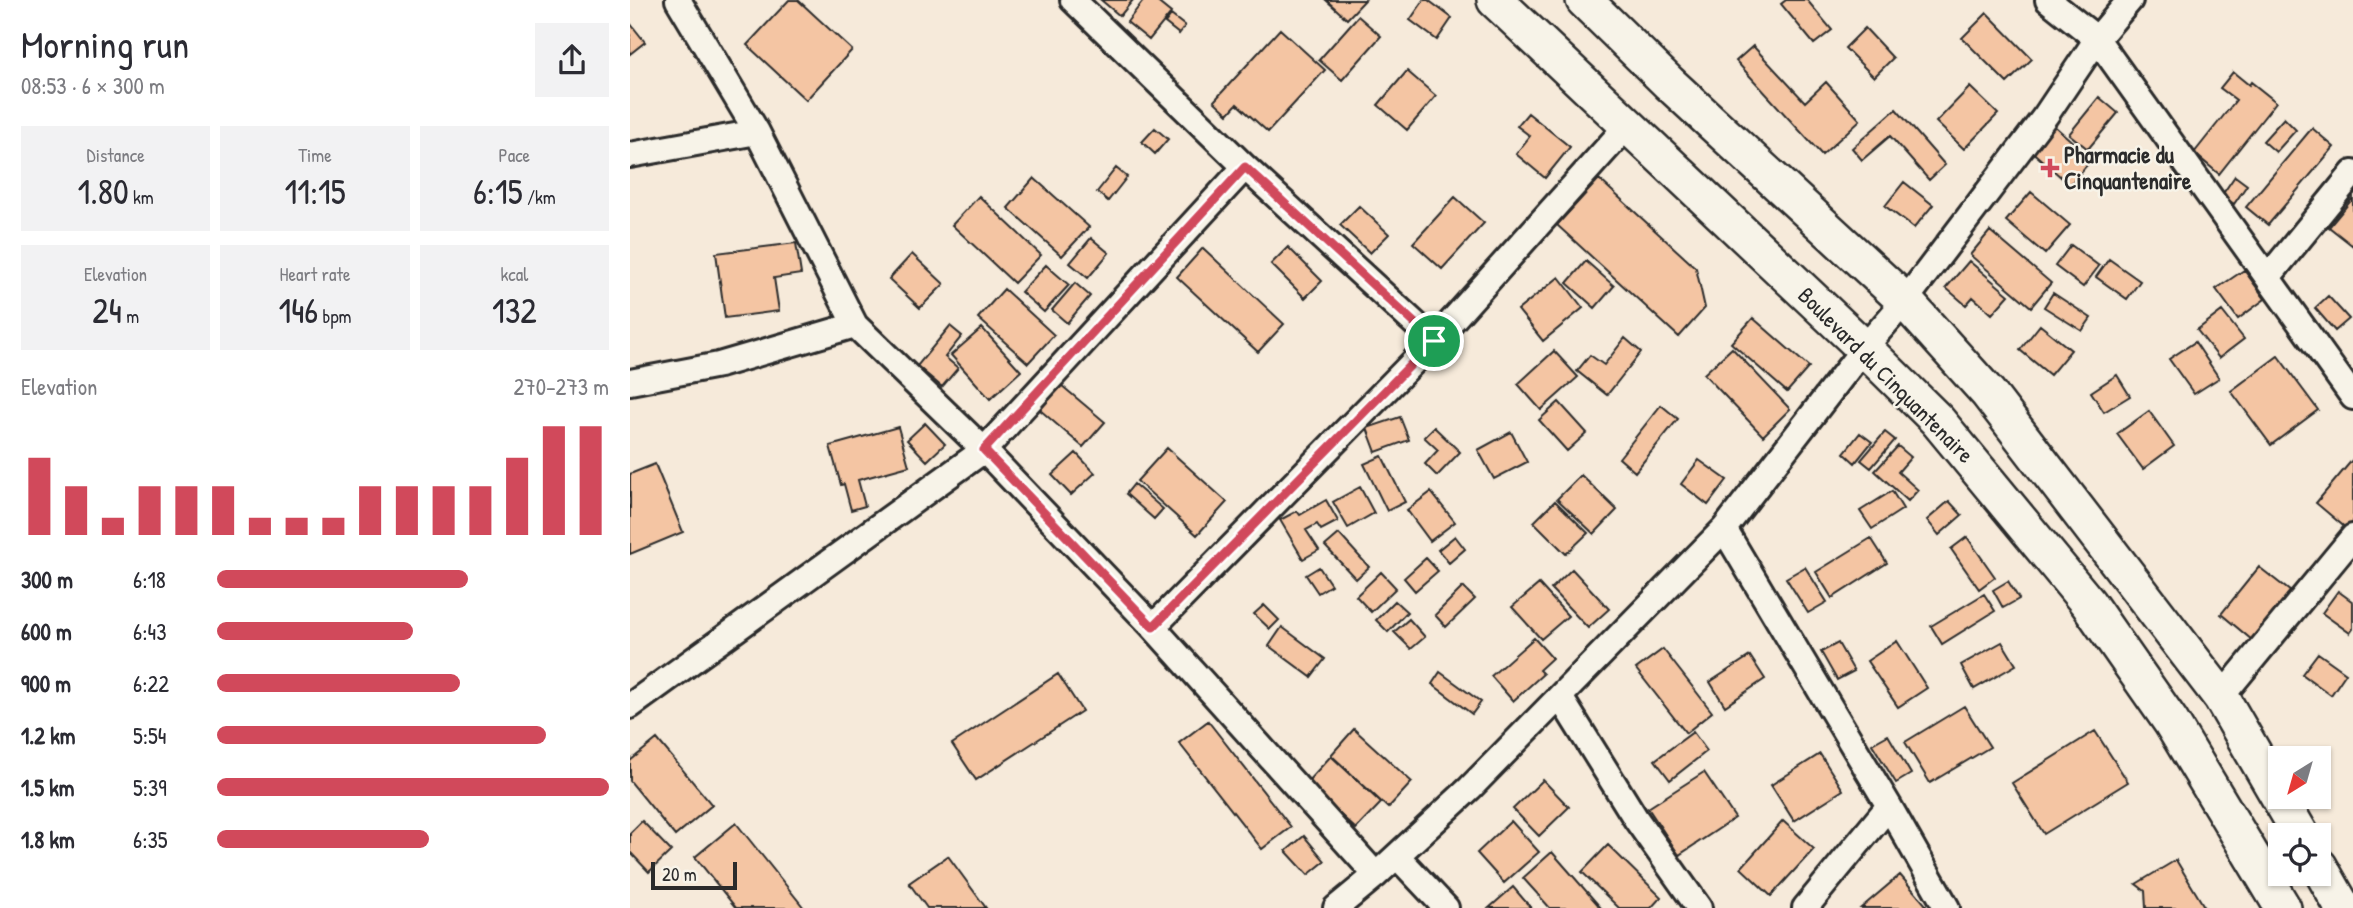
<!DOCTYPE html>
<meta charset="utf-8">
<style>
body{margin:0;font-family:"Patrick Hand",sans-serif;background:#f2f2f3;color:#2b2b33;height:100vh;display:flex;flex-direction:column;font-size:26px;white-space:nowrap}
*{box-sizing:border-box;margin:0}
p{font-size:23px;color:#7c7c81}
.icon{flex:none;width:38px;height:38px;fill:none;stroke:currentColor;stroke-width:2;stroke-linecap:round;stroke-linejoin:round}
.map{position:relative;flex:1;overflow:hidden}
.panel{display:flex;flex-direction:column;background:#fff;width:630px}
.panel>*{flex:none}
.needle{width:46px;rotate:217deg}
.fabs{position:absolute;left:1638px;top:746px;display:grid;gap:14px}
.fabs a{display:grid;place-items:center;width:63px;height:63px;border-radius:0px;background:#fff;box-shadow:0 2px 5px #0004;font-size:35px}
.scale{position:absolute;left:21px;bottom:18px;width:86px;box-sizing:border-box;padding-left:7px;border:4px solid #2b2b2b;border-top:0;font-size:19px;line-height:24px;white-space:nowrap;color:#2b2b2b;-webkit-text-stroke:5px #f7f3e8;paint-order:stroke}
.pin{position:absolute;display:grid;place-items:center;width:60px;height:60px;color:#fff;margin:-30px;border:4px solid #fff;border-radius:50%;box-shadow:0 2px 7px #0007}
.round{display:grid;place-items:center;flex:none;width:74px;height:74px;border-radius:0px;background:#f2f2f3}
.headline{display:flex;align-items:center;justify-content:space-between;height:119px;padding:0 21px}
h1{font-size:38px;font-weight:600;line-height:52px}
.metrics{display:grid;grid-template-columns:repeat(3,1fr);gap:10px;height:119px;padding:7px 21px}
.metrics div{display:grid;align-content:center;border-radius:0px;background:#f2f2f3;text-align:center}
.metrics b{font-size:35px;font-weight:600}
.metrics small{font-size:19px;font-weight:400}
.metrics p{font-size:19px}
.chart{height:196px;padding:14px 21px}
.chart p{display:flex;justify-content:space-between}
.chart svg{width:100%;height:126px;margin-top:7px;stroke:#d1495b;stroke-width:6}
ul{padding:0 21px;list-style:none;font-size:23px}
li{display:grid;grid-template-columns:112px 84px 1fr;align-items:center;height:52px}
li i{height:18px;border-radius:9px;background:#d1495b}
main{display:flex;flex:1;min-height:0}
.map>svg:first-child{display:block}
</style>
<main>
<section class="panel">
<div class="headline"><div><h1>Morning run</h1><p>08:53 · 6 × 300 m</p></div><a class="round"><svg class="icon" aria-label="share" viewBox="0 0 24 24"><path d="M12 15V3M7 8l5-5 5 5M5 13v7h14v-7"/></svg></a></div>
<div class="metrics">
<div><p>Distance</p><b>1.80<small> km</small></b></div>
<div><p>Time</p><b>11:15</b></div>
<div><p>Pace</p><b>6:15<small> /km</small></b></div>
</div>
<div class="metrics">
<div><p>Elevation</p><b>24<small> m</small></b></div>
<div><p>Heart rate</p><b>146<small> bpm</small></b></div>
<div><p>kcal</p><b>132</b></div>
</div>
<div class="chart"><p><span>Elevation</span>270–273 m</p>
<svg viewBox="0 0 160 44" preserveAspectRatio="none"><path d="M5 44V17M15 44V27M25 44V38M35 44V27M45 44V27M55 44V27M65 44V38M75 44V38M85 44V38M95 44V27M105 44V27M115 44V27M125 44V27M135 44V17M145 44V6M155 44V6"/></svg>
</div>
<ul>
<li><b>300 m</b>6:18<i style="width:64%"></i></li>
<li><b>600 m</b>6:43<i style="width:50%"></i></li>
<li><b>900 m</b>6:22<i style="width:62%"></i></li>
<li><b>1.2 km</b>5:54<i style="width:84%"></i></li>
<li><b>1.5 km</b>5:39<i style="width:100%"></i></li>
<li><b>1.8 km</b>6:35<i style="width:54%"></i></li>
</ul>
</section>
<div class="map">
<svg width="1723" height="908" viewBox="0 0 1723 908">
<rect width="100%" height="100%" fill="#f6eada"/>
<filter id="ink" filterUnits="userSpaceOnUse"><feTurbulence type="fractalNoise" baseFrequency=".0143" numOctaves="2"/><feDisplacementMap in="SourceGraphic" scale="14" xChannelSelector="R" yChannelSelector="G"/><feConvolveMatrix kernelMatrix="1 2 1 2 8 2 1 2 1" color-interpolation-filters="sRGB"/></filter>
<g filter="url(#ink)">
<path fill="#f4c5a3" stroke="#2b2b2b" stroke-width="2" d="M159,0h9l54,50 -46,50 -59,-55z
M471,0h32l-13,16z
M514,0h11l16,13 -22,27 -22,-18z
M696,0h39l-18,19z
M794,0h4l24,18 -15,22 -27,-20z
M1156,0h21l25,30 -18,14 -33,-40z
M1357,13l45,46 -25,24 -45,-45z
M541,15l14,11 -6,8 -14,-11z
M728,16l23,20 -39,44 -23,-20z
M0,23l15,19 -15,12z
M1235,28l28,30 -19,19 -29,-29z
M650,29l45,41 -57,62 -31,-28 -9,10 -14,-13z
M1123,46l52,56 21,-20 34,38 -38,35 -86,-94z
M777,71l29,25 -29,34 -29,-25z
M1603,72l16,13 2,-3 25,20 -57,72 -25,-21 42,-53 -16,-12z
M1340,87l28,27 -34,35 -28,-27z
M1469,97l19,16 -30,36 -19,-15z
M1266,109l49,56 -16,15 -39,-44 -28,24 -10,-12z
M898,113l42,34 -25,31 -29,-24 14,-18 -13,-10z
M1654,118l12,12 -20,22 -13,-11z
M1421,123l41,36 -22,26 -41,-36z
M525,128l13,11 -13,15 -13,-12z
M1682,128l22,19 -66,78 -22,-18z
M486,168l11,9 -19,24 -11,-9z
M1605,176l12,9 -13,19 -12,-9z
M404,178l55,49 -27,29 -54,-48z
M969,179l97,89 9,40 -26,29 -122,-112z
M1274,182l29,23 -19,23 -29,-22z
M1401,192l39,33 -25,29 -39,-33z
M349,196l62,59 -27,28 -62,-58z
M825,197l29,26 -42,46 -29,-26z
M1723,198v48l-24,-19z
M729,206l30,28 -19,19 -30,-28z
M1360,231l61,52 -20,24 -61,-52z
M461,238l18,15 -21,25 -18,-15z
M166,243l5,31 -27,4 5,33 -54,7 -9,-65z
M1441,245l28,21 -16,21 -28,-21z
M658,247l34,34 -17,17 -34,-34z
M573,248l81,76 -26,28 -81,-75z
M282,254l32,30 -24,24 -31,-29z
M1479,259l31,22 -13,18 -31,-22z
M956,261l28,25 -19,22 -28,-25z
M1339,261l40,34 -17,19 -19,-17 -7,8 -20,-17z
M416,265l23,20 -25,27 -23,-20z
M1614,270l21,29 -27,20 -22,-30z
M929,277l24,31 -40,33 -25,-31z
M445,283l15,13 -23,27 -15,-13z
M374,289l50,46 -26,28 -50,-45z
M1423,293l38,25 -9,13 -38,-24z
M1698,296l21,23 -14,12 -20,-23z
M1592,311l22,28 -25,19 -22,-28z
M1123,318l56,49 -22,25 -56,-49z
M1410,325l31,25 -21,25 -30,-25z
M320,326l12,10 -17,21 13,11 -16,19 -25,-21z
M352,328l39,43 -31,28 -39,-44z
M995,338l16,14 -34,43 -30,-24 13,-16 14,10z
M1565,342l24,36 -25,16 -25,-35z
M1102,348l58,61 -27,27 -59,-62z
M924,351l24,26 -37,33 -23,-26z
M1648,356l40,54 -47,35 -40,-54z
M1487,375l13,21 -26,16 -13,-20z
M431,385l44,37 -22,25 -43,-37z
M929,402l28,31 -20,18 -28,-31z
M1031,405l17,14 -43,53 -16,-14z
M1519,411l25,35 -31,23 -26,-35z
M770,417l9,23 -33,12 -9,-24z
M295,423l20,21 -18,17 -20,-21z
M268,427l11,39 -51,14 7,26 -14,4 -7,-26 -3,1 -11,-39z
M804,427l26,25 -23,24 -12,-12 13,-14 -14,-13z
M881,432l16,30 -33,17 -16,-29z
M1255,432l10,8 -24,28 -10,-8z
M1230,433l12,9 -17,21 -11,-10z
M1268,446l13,11 -13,15 20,18 -10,11 -33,-30z
M537,448l60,54 -30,33 -60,-54z
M446,453l19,20 -24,22 -19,-20z
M752,456l23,46 -18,9 -23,-47z
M1723,459v63l-6,7 -31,-26z
M1069,460l28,20 -19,25 -27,-21z
M25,464l28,68 -53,22v-80z
M951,475l36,35 -23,24 -37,-35z
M504,484l29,25 -9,10 -28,-25z
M730,487l14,26 -26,15 -15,-26z
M1262,491l11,18 -31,20 -12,-18z
M801,492l24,30 -25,19 -23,-31z
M696,500l12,21 -17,9 -4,-6 -11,6 13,20 -16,9 -23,-39 17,-9 3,4z
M925,501l33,32 -22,21 -32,-32z
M1319,501l13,14 -23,20 -12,-15z
M709,534l30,33 -13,12 -31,-33z
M825,536l10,13 -16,14 -11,-13z
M1337,537l28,40 -16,12 -28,-40z
M1241,538l16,25 -55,35 -16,-26z
M796,558l12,13 -23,20 -11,-13z
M689,567l12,18 -13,8 -12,-18z
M1175,567l22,35 -19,11 -22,-35z
M1629,567l32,25 -39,48 -31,-26z
M942,569l37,40 -21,19 -37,-39z
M751,572l15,16 -25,24 -15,-16z
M1378,581l11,18 -16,9 -10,-18z
M909,584l29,32 -27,23 -29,-32z
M833,587l12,12 -29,28 -11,-12z
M1708,591l15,11v27l-3,4 -28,-20z
M1354,594l11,17 -53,33 -11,-18z
M765,601l12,11 -19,20 -12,-12z
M634,605l15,15 -9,9 -16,-15z
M779,619l16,18 -14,12 -17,-17z
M652,627l43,32 -14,18 -42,-31z
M904,638l18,20 -13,12 4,4 -30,27 -22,-25z
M1267,641l30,47 -29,19 -31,-46z
M1372,642l14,23 -42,24 -13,-24z
M1208,643l16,28 -17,9 -16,-28z
M1033,649l49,63 -26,21 -50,-64z
M1688,653l28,20 -15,22 -29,-21z
M1120,656l15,23 -40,27 -15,-24z
M810,672l41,30 -9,12 -40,-30z
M428,674l24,37 -106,69 -24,-36z
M1334,706l26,41 -60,36 -25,-41z
M578,721l83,106 -29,22 -83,-106z
M724,729l58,53 -24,26 -57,-53z
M1465,731l33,51 -84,52 -32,-51z
M1063,732l14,19 -37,29 -15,-20z
M1258,735l23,39 -15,9 -24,-39z
M27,739l55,66 -37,31 -45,-55v-20z
M1190,754l23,36 -49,31 -23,-36z
M701,756l50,47 -25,26 -50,-46z
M1074,772l31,46 -56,37 -31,-47z
M913,780l26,27 -30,29 -26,-27z
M12,821l29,30 -22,21 -19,-20v-19z
M881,821l28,31 -35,31 -27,-30z
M1153,821l31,28 -43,47 -30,-28z
M106,823l68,85h-68l-41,-51z
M674,836l21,25 -17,14 -22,-24z
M978,845l53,52 -10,11h-32l-37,-36z
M922,852l49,56h-51l-27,-30z
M318,856l38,52h-59l-18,-25z
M1546,860l29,48h-59l-1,-17 -9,-7z
M1270,875l26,30 -4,3h-61z
M883,887l18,21h-42z"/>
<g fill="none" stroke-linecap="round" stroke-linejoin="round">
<defs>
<path id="street" d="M48,0l79,132 98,193 129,125 169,177 223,248
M443,0l172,167 189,174
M1418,0l49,39 256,358
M0,155l127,-23
M1639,276l84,-103
M0,382l89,-17 136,-40
M1094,529l165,277 58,102
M523,627l281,-286 193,-215
M930,697l76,122 63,89
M1591,697l132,-160
M0,706l354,-256 261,-283
M767,856l49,52
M706,908l40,-33 94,-87 254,-259 140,-181 41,-47 141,-186 51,-76 33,-39
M1175,908l84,-102"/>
<path id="secondary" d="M865,0l369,348 73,72 151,183 83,119 112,186
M954,0l85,83 236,218 83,92 233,304 80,138
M1689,866l24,42"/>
</defs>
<use href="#street" stroke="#2b2b2b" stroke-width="30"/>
<use href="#secondary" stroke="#2b2b2b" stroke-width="40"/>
<use href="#street" stroke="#f7f3e8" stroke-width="24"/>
<use href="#secondary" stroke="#f7f3e8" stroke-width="35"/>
</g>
</g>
<g fill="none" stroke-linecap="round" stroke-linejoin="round" filter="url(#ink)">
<defs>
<path id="route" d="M615,167l189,174 -281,286 -169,-177z"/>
</defs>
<use href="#route" stroke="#fff" stroke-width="14"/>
<use href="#route" stroke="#d1495b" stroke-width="9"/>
</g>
<path fill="#d1495b" stroke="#f7f3e8" stroke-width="2.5" d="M1416.5 157.5h7v7h7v7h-7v7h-7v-7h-7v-7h7z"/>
<g text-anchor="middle" stroke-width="5" stroke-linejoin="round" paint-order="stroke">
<g font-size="23" font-weight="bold" fill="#2b2b2b" stroke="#f7f3e8" text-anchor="start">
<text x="1434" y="163">Pharmacie du<tspan x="1434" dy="26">Cinquantenaire</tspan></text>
</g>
<g font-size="23" fill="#2b2b2b" stroke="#f7f3e8">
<text transform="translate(1256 375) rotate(45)" y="8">Boulevard du Cinquantenaire</text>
</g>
</g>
</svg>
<div class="fabs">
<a><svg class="needle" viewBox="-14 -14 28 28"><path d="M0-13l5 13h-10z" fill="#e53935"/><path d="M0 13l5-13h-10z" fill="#7c7c81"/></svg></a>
<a><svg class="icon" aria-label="locate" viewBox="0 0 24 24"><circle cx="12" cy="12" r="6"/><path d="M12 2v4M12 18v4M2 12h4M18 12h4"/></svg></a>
</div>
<div class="scale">20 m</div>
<div class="pin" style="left:804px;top:341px;background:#1e9e55"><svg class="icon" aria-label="arrive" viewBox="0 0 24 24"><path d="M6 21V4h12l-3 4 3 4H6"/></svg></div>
</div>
</main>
